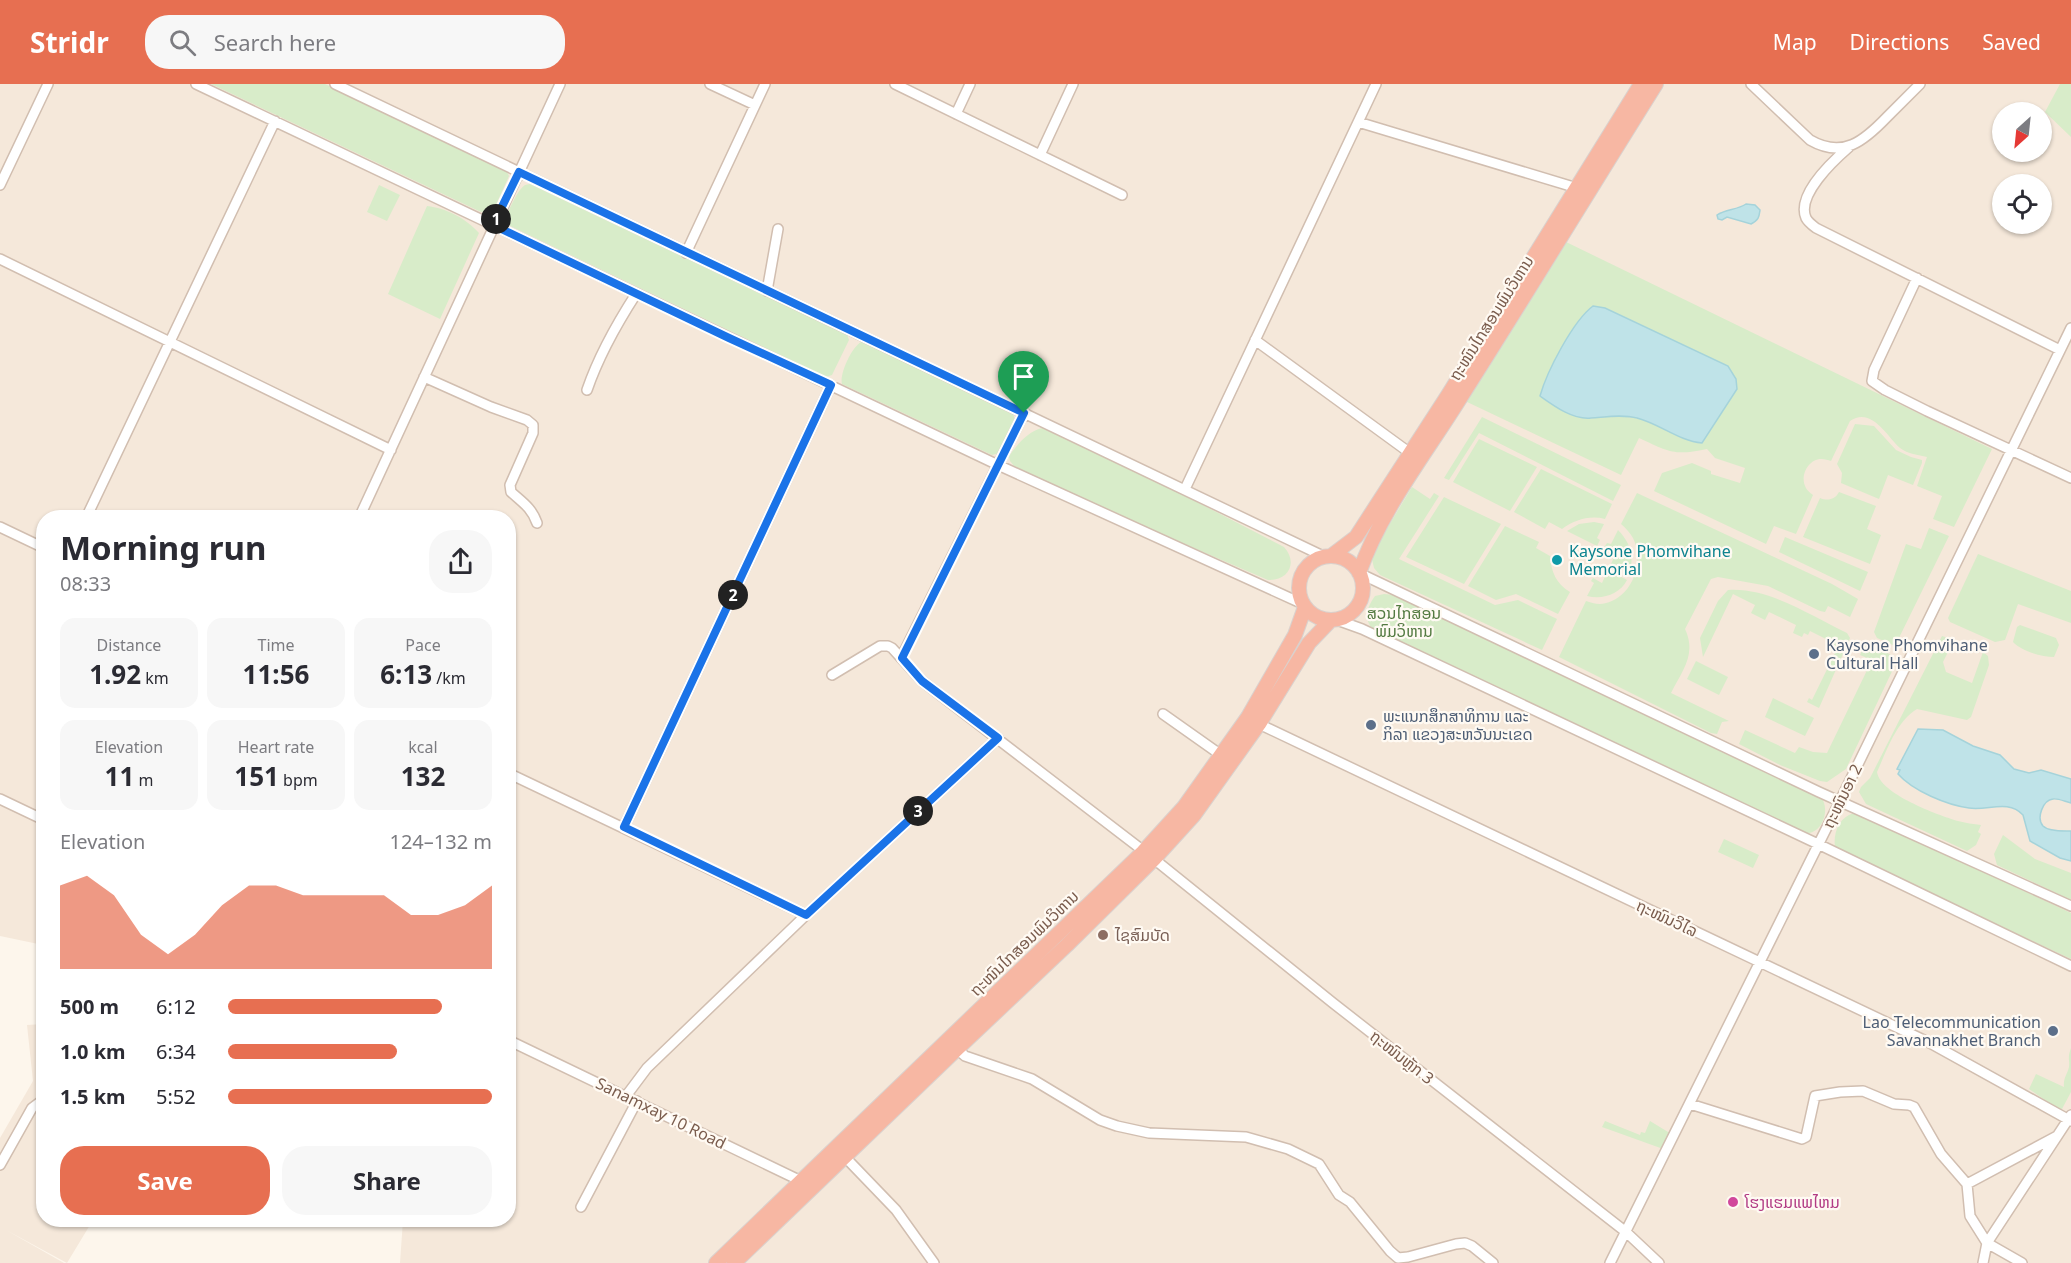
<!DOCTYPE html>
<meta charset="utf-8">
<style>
body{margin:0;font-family:"Noto Sans","Noto Sans Lao",sans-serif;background:#f7f7f7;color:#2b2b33;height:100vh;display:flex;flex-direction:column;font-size:22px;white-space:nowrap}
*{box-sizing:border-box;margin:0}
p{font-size:20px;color:#7c7c81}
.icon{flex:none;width:33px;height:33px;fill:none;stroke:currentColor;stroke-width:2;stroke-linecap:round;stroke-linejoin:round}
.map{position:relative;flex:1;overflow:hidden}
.panel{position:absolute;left:36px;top:426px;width:480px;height:717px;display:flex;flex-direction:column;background:#fff;border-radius:24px;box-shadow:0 2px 4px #0004}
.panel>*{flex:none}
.needle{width:39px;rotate:207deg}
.controls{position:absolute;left:1992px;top:18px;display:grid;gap:12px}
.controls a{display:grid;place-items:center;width:60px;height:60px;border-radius:50%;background:#fff;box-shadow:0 2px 4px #0004;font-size:30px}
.pin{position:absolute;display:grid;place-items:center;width:51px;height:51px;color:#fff;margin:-62px -26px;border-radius:50% 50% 50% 0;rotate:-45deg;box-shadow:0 0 6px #0007}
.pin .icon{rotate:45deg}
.km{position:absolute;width:30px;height:30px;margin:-15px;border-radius:50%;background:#222;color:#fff;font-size:16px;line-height:30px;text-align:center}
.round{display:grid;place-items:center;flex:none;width:63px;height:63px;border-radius:24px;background:#f7f7f7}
.head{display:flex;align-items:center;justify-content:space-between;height:102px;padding:0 24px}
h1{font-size:33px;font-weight:700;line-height:45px}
.figures{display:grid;grid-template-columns:repeat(3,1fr);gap:9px;height:102px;padding:6px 24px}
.figures div{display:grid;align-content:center;border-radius:15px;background:#f7f7f7;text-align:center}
.figures b{font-size:26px;font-weight:700}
.figures small{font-size:16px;font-weight:400}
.figures p{font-size:16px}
.chart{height:168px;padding:12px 24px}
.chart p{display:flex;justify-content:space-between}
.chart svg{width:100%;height:108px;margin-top:6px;fill:#e76f51;opacity:.7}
.cta{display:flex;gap:12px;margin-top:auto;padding:12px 24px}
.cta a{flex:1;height:69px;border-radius:24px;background:#e76f51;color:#fff;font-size:24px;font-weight:700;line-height:69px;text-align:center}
.cta a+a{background:#f7f7f7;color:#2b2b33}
ul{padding:0 24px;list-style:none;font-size:20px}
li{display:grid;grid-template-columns:96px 72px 1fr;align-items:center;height:45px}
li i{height:15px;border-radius:8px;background:#e76f51}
header{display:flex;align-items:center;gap:36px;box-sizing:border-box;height:84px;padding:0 30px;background:#e76f51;color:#fff}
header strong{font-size:28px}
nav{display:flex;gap:33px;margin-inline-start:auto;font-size:21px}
.search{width:420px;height:54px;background:#f7f7f7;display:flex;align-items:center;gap:15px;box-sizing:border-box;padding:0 21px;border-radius:24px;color:#7c7c81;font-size:22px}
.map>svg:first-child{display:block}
</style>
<header>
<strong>Stridr</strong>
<div class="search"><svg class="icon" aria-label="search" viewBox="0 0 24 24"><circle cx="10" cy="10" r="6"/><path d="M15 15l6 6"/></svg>Search here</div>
<nav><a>Map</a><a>Directions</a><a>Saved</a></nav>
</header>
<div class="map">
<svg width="2071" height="1179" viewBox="0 0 2071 1179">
<rect width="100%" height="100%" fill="#fdf6ec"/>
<path fill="#f5e8da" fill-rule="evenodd" d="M0,0h2071v1179h-1671l3,-43h105v-702h-464l-1,427 -43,-9zM2002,28h40v40h-40zM2002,100h40v40h-40z
M43,940l1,196h49l-26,43 -61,-33 58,33h-64v-125l33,-57 -6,-56z"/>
<path fill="#d8ecc9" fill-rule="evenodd" d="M211,0h114l181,86 3,6 -14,31 -4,4 -10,1z
M2060,0h11v53l-26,-25z
M535,99l312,151 2,6 -17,35 -6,2 -316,-151 -4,-6c1,-8 12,-31 19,-35 3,-1 7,-1 10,-2z
M379,101l21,10 -13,26 -20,-9z
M427,122c19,2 40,13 52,27l-39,86 -52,-25z
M1564,157l428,208 -38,78 -21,-8 9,-23 -25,-10 10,-29c-9,-2 -19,-3 -27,-9 -12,-10 -28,-42 -50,-27l-19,40c-3,-1 -6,-2 -10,-2 -15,0 -26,25 -8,36l-17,39 -22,-8 -8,18 -112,-53 8,-18 30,-10 19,8v3l29,9 5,-15 -30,-10 -8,-9c-33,7 -38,3 -68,-11l-18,37 -156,-74zM1737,305l-35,54c-16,-1 -29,-11 -44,-18 -22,-10 -46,-10 -70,-6z
M863,257l150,72 2,7 -15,33 -8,2 -150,-71c-3,-10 11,-40 21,-43z
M1482,333l139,68 -8,16 -134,-68 -30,47 -5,-2z
M1855,340l19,2 22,24 15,7 11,3v3l-9,22 -25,-10 -9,24 -38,-16 1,-10 -5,-9z
M1042,344l122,57 120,62c14,15 5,34 -16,33l-123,-53 -131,-61 -4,-5 -1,-5c9,-12 18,-24 33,-28z
M1479,355l58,28 -27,44 -57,-29z
M1541,385l71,35 -7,15c-15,-4 -31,1 -43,10l-13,-7 -4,7 -31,-17z
M1412,403l18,12 4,-6 5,3 -40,63 96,46 23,-5 39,19 -15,31 -162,-75 -6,-7 -3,-13z
M1839,408l37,14 -9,23 14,6 -11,29 -67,-27 17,-39c7,3 15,2 19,-6z
M1637,409l195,91 26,15 -8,18 -22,-11 -3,6 -5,-1 -52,-25 -50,-9 -7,2 -26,50c12,25 -3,42 -14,64l58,28 -7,1 -5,12 -6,-1 -152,-76 27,-56c4,1 9,3 14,3 30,-2 46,-40 33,-66 -3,-5 -7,-10 -12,-14z
M1444,413l57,27 -37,60 -58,-27z
M1594,438l10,2 -7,14 3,2 -3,6 -30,-15 12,-7z
M1505,442l34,16 -3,6 14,8c1,15 6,28 20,36l-12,22 -42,-20 -20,6 -28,-14z
M1929,444l20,8 -54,110 -18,-8 -3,-6 32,-88 15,5z
M1618,446c12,12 17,27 11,43l-18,-9 4,-9 -12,-6 4,-6 4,1z
M1785,453l83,35 -8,19 -81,-39z
M1978,470l93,37v32l-53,-19 -13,36 -10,2 -45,-20 -2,-4z
M1608,486l19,10c-7,14 -24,20 -40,16l7,-13 -3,-2 2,-3 9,5z
M1728,506c41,-3 83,26 119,43l3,5 -31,70 -12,-6 2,-4 3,2 24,-49 -4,-3 2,-5 -24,-12 -2,4 -4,-2 -2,4 -9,-4 3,-8 -27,-13 -4,8 -14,-7 4,-8 -22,-11 -30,63 -3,-19 18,-37z
M1384,510l10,1 427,202c10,13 1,39 -18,36l-428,-201c-12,-12 -9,-23 0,-36z
M2020,541l36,13 3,7 -5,12c-12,0 -33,-6 -41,-15l4,-15z
M1942,552l12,4 -11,22 3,10 26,11 11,-31 5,4 1,9 -18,52 -4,3 -50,-11c-21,13 -30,41 -40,63 3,22 61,43 81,49 7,2 16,3 23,4l-3,7 3,2 -5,11 -9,6 -101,-47 -7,-12 2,-5 9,-9z
M1866,558l25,13 4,10 -49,104 -19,13 -7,-1 -40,-16 -41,-21 6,-14 50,23 4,-6 14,5 14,1 45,-93 -12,-5z
M1696,577l32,16 -9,18 -32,-16z
M1773,614l41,20 -9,18 -40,-19z
M1854,729l8,2 209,98v46l-230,-108 -6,-4c-2,-14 4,-30 19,-34z
M2003,751l32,24 36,14v27l-74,-35 -3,-11z
M1724,755l35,16 -6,13 -35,-16z
M2071,964v44l-9,17 -6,-1 -27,-19 7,-15 28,13c-1,-9 3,-12 5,-20 1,-8 -2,-8 2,-19z
M1605,1037l35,14 1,-3 4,1 5,-12 23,14 -7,15 -64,-23z"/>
<path fill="#bfe3e8" stroke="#a5d3da" stroke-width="1.5" d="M1746,120l9,1 5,5c-1,7 -1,10 -9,14l-24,-7 -5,3 -4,-1 -1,-4c9,-6 20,-5 29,-11z
M1593,222l12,2 123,58 8,13 1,10 -35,54c-23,-2 -42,-19 -65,-25 -15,-4 -31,-1 -46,0 -18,2 -37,-12 -51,-22 7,-25 33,-75 53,-90z
M1918,645l25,1 30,16 27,9 14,14 15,4 12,-3 30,9v24c-5,-1 -13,-5 -18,-4 -10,1 -17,19 -10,27 6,6 21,5 28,5v30l-11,-3 -30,-17 -7,-26c-15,-16 -35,-4 -54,-7 -22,-3 -56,-17 -71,-34l2,-4 -3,-1z"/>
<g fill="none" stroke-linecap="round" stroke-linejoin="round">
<defs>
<path id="minor" d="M196,0l802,381 305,139
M335,0l990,473
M710,0l45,21
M895,0l227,111
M1751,0l59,56c33,19 54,1 77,-23 11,-11 22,-22 33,-33
M956,30l14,-30
M1358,38l219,66
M1849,63c-15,13 -53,48 -43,71 2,4 6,7 10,10l244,122
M1040,71l33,-71
M0,101l48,-101
M686,169l79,-169
M0,175l391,191
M1917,194l-43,92 -2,11 13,9 42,21 144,67
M767,207l11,-62
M1255,256l155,113
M424,293l67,30 36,13 6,5v8l-23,52 1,7c11,10 21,16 26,31
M587,306c12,-35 29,-65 49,-96
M1185,405l191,-405
M86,434l189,-397
M359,434l201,-434
M0,443l44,21
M1359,489l460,219 252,114
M1337,536l25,9 456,215 253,122
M901,574l123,-245
M832,591l48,-29h8l4,2 30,33 232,178 179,144 293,229 33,31
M1163,630l58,41
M1259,640l671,319 141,78
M508,689l298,142
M0,715l44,21
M624,743l207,-442
M508,956l293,141 3,3
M957,965l8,7 67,23 68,41 17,6 32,7 97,4 42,12 31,15 20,31 11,7 40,49 8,7 10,-1 48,-13 9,-1 7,3 21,17
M626,1012l21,-28 159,-153 192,-177
M1690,1020l112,35 4,-2 9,-41 25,-4 23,-1 31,13 15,1 5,2 27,47 26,30
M845,1073l51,53 38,53
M0,1081l32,-57 12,-9
M581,1123l56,-106
M1610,1179l230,-462 231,-473
M1983,1179l4,-20 84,-128
M2022,1179l-35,-20 -17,-27 -3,-32 90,-48"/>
<path id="highway" d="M1299 504a32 32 0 1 1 64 0a32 32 0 1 1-64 0Z
M1331,472l25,-19 92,-142 193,-311
M1359,489c22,-63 65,-117 100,-173 67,-105 131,-211 197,-316
M716,1179l427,-411 41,-45 64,-90 47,-82 10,-28
M734,1179l223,-214 110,-104 87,-86 40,-44 65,-91 50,-81 22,-23"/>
</defs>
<use href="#minor" stroke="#d1beb0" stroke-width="12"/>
<use href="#highway" stroke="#dad1cd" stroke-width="16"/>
<use href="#minor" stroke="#fff" stroke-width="9"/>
<use href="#highway" stroke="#f7b7a3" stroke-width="14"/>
</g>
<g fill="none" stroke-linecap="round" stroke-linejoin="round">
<defs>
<path id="route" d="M519,88l505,241 -122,245 20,23 76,57 -192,177 -182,-88 207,-442 -102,-47 -236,-113z"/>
</defs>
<use href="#route" stroke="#fff" stroke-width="12"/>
<use href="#route" stroke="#1a73e8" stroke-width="8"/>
</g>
<circle fill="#0f9aa8" stroke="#fffaf3" stroke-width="2" cx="1557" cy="476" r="6"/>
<g fill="#5c6f8a" stroke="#fffaf3" stroke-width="2">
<circle cx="1814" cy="570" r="6"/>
<circle cx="1371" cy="641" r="6"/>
<circle cx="2053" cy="947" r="6"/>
</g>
<circle fill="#8d6e63" stroke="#fffaf3" stroke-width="2" cx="1103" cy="851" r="6"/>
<circle fill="#d1479c" stroke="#fffaf3" stroke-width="2" cx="1733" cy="1118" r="6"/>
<g text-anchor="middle" stroke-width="4.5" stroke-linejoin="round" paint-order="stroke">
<g font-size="16" fill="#7a5c4d" stroke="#fffaf3">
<text transform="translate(1491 234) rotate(-58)" y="6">ຖະໜົນໄກສອນພົມວິຫານ</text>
<text transform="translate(1842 712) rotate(-64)" y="6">ຖະໜົນອາ 2</text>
<text transform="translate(1667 834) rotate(25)" y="6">ຖະໜົນວິໄລ</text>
<text transform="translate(1024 859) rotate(-44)" y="6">ຖະໜົນໄກສອນພົມວິຫານ</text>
<text transform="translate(1402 973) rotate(38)" y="6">ຖະໜົນຫຼັກ 3</text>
<text transform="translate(661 1029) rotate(26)" y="6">Sanamxay 10 Road</text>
</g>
<g font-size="16" fill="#0d838f" stroke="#fffaf3" text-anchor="start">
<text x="1569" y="473">Kaysone Phomvihane<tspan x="1569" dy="18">Memorial</tspan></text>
</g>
<g font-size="16" fill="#537a41" stroke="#fffaf3">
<text x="1404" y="535">ສວນໄກສອນ<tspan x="1404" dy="18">ພົມວິຫານ</tspan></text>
</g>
<g font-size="16" fill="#4e5e75" stroke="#fffaf3" text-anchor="start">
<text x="1826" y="567">Kaysone Phomvihane<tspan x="1826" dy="18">Cultural Hall</tspan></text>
<text x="1383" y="638">ພະແນກສຶກສາທິການ ແລະ<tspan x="1383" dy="18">ກິລາ ແຂວງສະຫວັນນະເຂດ</tspan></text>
<text x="2041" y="944" text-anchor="end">Lao Telecommunication<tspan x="2041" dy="18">Savannakhet Branch</tspan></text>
</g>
<g font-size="16" fill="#785e54" stroke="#fffaf3" text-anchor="start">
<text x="1115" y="857">ໄຊສົມບັດ</text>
</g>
<g font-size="16" fill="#b23c85" stroke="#fffaf3" text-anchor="start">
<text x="1745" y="1124">ໂຮງແຮມແພໄຫມ</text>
</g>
</g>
</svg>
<div class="controls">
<a><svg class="needle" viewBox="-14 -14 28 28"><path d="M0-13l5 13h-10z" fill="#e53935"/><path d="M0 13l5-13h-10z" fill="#7c7c81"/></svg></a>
<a><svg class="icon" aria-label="locate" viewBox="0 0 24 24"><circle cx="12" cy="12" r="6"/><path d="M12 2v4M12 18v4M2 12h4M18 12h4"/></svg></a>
</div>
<div class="pin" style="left:1024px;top:329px;background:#1e9e55"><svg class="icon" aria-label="arrive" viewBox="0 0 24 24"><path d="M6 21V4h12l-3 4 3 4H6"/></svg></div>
<b class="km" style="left:496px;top:135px">1</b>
<b class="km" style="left:733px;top:511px">2</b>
<b class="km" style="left:918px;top:727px">3</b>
<section class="panel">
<div class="head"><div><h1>Morning run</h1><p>08:33</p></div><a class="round"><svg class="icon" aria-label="share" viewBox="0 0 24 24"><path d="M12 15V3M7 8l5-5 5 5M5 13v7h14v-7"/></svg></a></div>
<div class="figures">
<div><p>Distance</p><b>1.92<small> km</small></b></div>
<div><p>Time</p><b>11:56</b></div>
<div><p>Pace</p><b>6:13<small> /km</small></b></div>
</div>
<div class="figures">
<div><p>Elevation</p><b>11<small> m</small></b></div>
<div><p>Heart rate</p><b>151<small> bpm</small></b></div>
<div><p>kcal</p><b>132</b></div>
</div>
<div class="chart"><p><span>Elevation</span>124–132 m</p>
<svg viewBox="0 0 160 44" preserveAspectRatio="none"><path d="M0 44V10L10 6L20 14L30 30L40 38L50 30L60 18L70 10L80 10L90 14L100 14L110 14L120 14L130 22L140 22L150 18L160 10V44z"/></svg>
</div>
<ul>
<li><b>500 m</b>6:12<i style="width:81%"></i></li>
<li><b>1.0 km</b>6:34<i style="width:64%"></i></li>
<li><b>1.5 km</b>5:52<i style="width:100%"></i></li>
</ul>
<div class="cta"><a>Save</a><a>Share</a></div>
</section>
</div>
